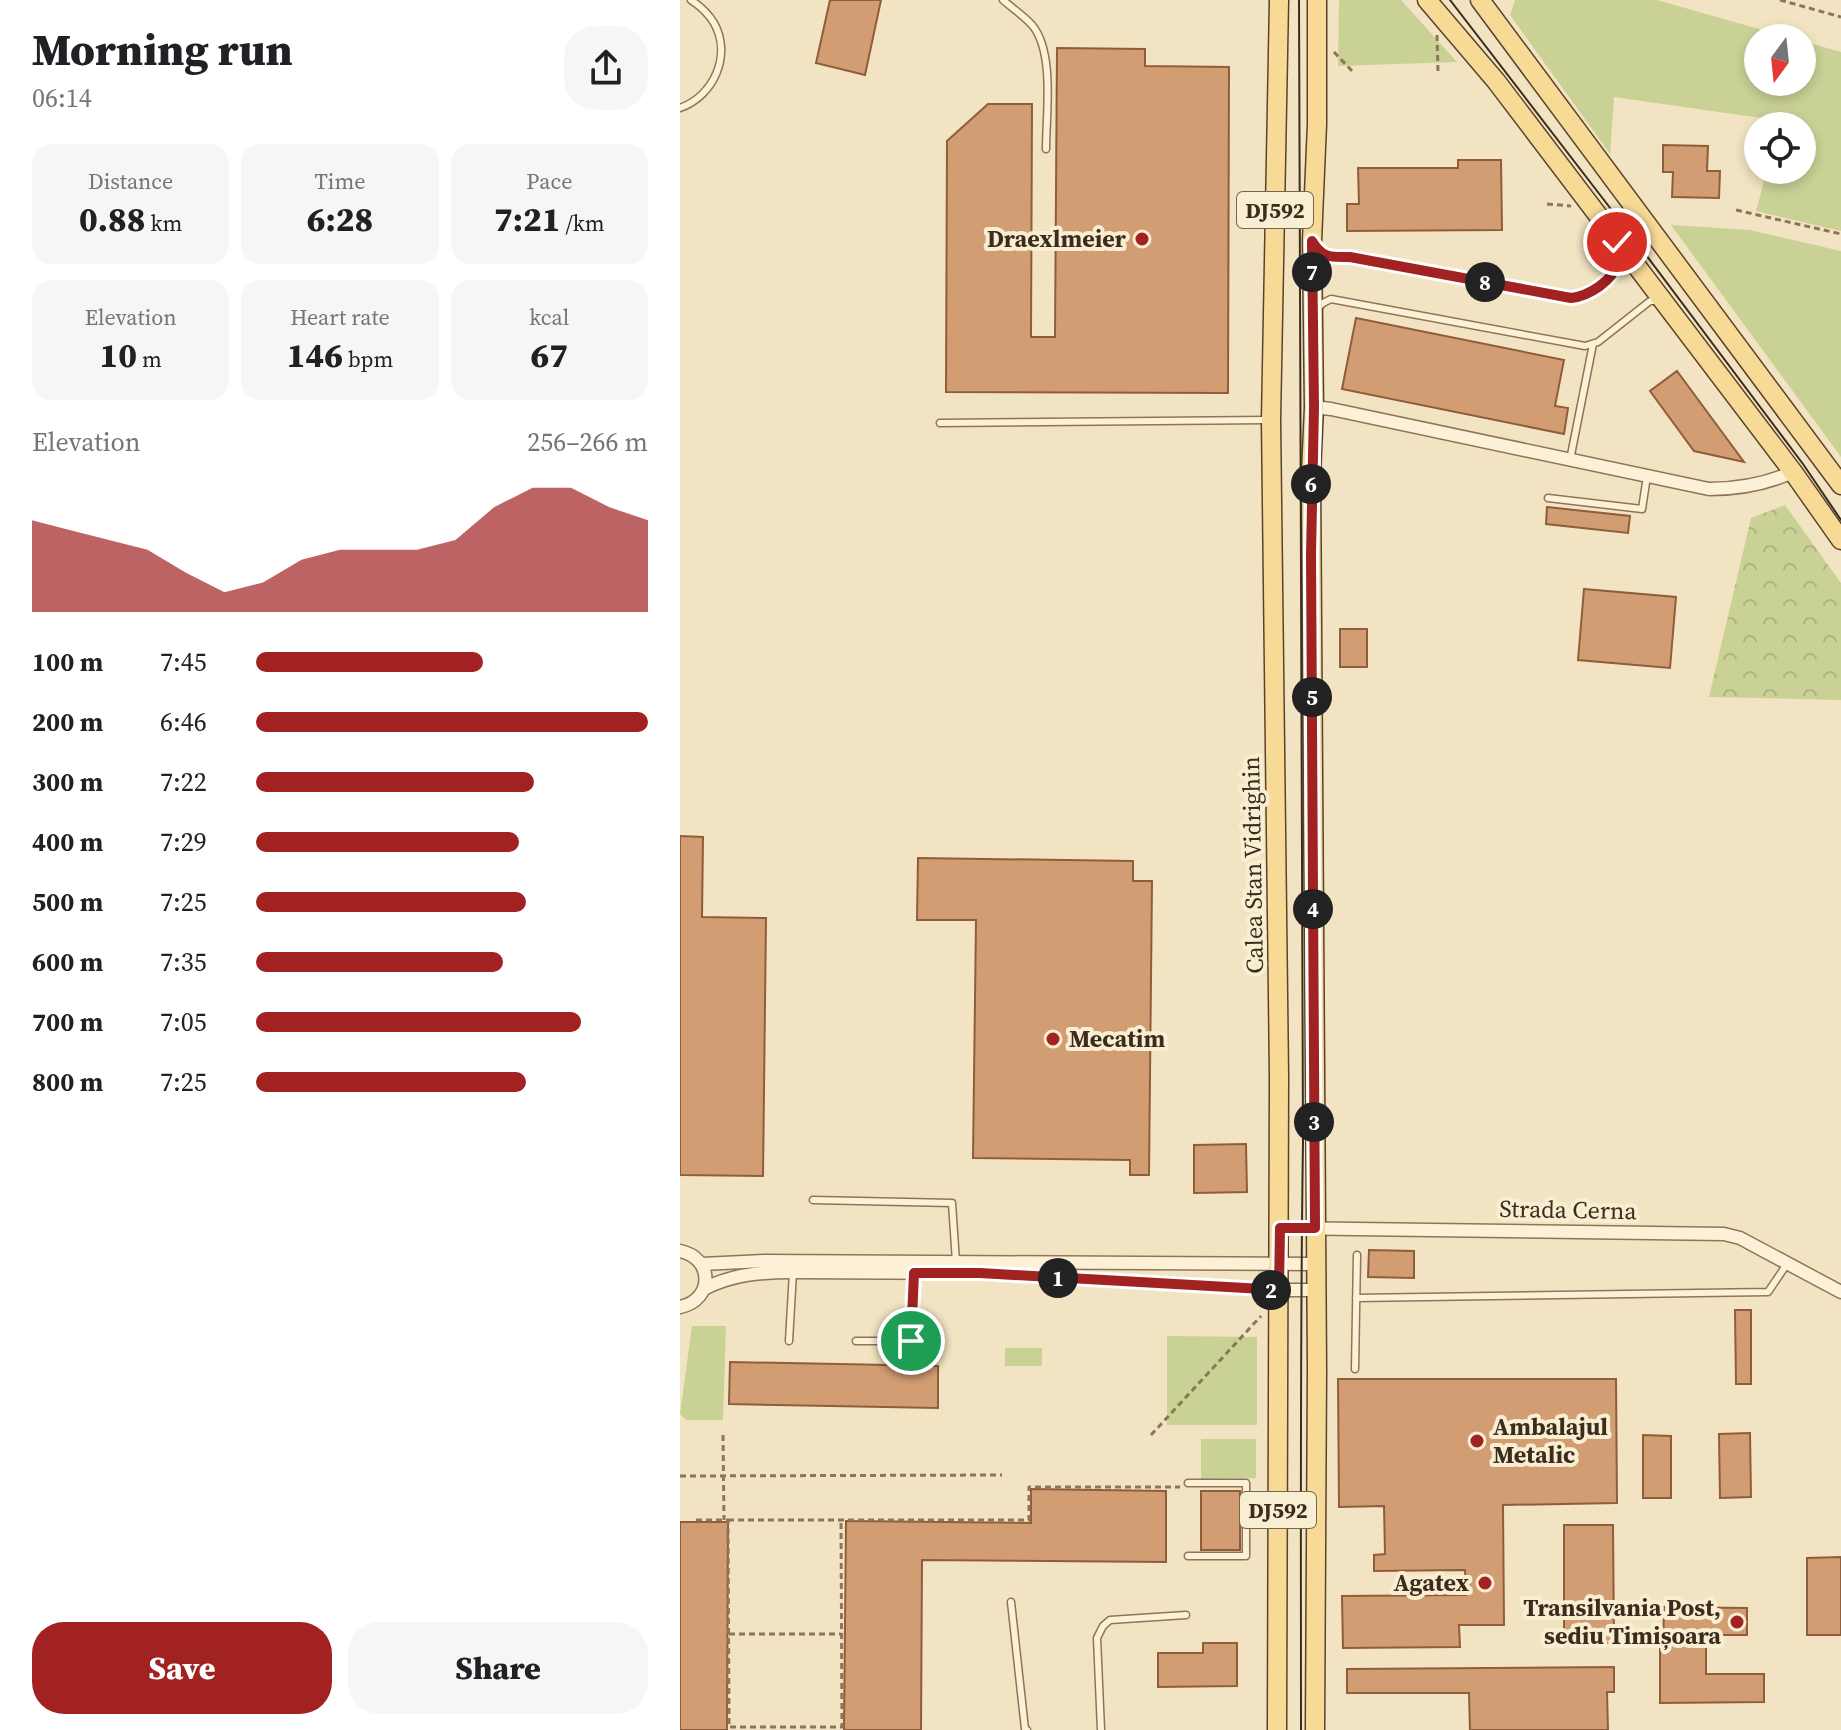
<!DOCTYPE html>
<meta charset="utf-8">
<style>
body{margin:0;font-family:"Source Serif 4",serif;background:#f6f6f6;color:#202124;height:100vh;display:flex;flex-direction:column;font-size:30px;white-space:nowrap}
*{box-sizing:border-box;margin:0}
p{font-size:26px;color:#757577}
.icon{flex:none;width:44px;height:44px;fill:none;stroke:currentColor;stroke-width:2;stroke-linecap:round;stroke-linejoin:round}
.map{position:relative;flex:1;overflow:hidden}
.details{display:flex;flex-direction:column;background:#fff;width:680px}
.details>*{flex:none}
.needle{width:52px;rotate:195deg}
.controls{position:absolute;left:1064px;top:24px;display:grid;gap:16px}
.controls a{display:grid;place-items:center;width:72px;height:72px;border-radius:50%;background:#fff;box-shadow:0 4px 12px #0003;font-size:40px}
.pin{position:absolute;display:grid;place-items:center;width:68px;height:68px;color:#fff;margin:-34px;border:4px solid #fff;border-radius:50%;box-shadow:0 2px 8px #0007}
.km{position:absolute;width:40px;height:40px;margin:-20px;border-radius:50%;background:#222;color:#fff;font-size:22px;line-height:40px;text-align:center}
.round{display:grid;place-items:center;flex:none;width:84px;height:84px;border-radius:32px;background:#f6f6f6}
.summary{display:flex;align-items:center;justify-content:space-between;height:136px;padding:0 32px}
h1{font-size:44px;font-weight:800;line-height:60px}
.figures{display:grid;grid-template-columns:repeat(3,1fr);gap:12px;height:136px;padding:8px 32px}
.figures div{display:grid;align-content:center;border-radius:20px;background:#f6f6f6;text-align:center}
.figures b{font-size:34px;font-weight:800}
.figures small{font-size:22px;font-weight:400}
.figures p{font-size:22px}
.chart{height:224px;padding:16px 32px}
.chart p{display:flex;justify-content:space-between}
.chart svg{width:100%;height:144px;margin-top:8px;fill:#a22222;opacity:.7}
.primary-button{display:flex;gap:16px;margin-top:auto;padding:16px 32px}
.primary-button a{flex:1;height:92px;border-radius:32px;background:#a22222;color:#fff;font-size:32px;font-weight:800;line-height:92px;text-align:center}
.primary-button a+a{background:#f6f6f6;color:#202124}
ul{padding:0 32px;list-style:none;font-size:26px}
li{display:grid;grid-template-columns:128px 96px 1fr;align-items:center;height:60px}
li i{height:20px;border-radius:10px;background:#a22222}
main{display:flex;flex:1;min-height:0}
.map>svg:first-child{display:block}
</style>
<main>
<section class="details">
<div class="summary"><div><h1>Morning run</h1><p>06:14</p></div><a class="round"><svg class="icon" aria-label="share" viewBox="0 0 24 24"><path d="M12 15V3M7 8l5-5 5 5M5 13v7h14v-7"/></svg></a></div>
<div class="figures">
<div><p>Distance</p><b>0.88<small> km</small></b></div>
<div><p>Time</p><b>6:28</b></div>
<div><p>Pace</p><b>7:21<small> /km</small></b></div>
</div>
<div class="figures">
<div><p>Elevation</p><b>10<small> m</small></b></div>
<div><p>Heart rate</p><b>146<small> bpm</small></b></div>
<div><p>kcal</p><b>67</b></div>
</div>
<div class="chart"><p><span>Elevation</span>256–266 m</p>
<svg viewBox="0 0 160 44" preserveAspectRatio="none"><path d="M0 44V16L10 19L20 22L30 25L40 32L50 38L60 35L70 28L80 25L90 25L100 25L110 22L120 12L130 6L140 6L150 12L160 16V44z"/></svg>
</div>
<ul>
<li><b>100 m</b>7:45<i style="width:58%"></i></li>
<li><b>200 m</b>6:46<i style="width:100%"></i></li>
<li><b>300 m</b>7:22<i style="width:71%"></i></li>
<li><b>400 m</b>7:29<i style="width:67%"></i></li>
<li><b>500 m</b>7:25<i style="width:69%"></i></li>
<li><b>600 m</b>7:35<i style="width:63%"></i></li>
<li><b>700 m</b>7:05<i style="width:83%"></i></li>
<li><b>800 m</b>7:25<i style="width:69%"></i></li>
</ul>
<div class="primary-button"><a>Save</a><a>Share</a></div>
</section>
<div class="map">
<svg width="1161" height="1730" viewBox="0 0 1161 1730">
<defs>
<pattern id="park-crowns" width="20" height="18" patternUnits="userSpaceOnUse" patternTransform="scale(2)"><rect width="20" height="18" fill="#cad195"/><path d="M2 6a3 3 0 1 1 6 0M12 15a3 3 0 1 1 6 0" fill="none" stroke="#aeb480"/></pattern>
</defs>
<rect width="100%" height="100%" fill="#f2e4c2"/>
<path fill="#cad195" d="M659,0h62l56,62 -119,4z
M835,0h142l134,38h-33v44h44v-41l39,11v179l-85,-20 11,-41h35v-44h-22l1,-5 -167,-24 -4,57 -100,-139z
M991,225l79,5 91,21v206z
M12,1326h34l-3,94h-37l-6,-6z
M487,1336l90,1v88h-90z
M325,1348h37v18h-37z
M521,1439h55v39l-55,1z"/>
<path fill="url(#park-crowns)" d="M1105,505l56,78v117l-132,-3 42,-179z"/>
<path fill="#d39d74" stroke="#8f5d3b" stroke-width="2" d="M150,0h51l-16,75 -49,-12z
M377,48l88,1v17l84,1 -1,326 -282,-1 1,-251 41,-37h44l-1,233h24z
M983,145l45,1 -1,25h13l-1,27 -47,-1 1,-25h-10z
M778,160h43l1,70 -155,1v-27h12l-1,-36h100z
M676,318l208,42 -9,46 13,2 -4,26 -222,-45z
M997,371l67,91 -50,-11 -44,-60z
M867,507l83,9 -2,17 -82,-9z
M904,589l92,8 -6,71 -92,-8z
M660,629h27v38h-27z
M0,836l23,1 -1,80 64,1 -3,258 -83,-1z
M238,858l215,3v20h19l-3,294h-19v-15l-157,-2 3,-238h-59z
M566,1144l1,48 -53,1v-48z
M689,1250l45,1v27l-46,-1z
M1055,1310h16v74h-15z
M50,1362l208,4v42l-209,-4z
M658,1379h278l1,124 -114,2 1,120h-45l1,22 -117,1 -1,-52 124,-1 -1,-25 -91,1v-16l11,-1 -1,-48 -45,1z
M1070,1433l1,64 -31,1 -1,-64z
M963,1435l28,1v62h-28z
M351,1489l135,2v71l-244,-2 -1,170h-77l2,-209 185,2z
M521,1491h39v59h-39z
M0,1522h48l-1,208h-47z
M884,1525h49l1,118h-50z
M1161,1557v78h-34v-77z
M984,1607l83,1v27h-41v39h58v28l-104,1v-56h3z
M523,1643h34v43l-79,1v-34h45z
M934,1667v25h-7l1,38h-138l-1,-37h-122v-24z"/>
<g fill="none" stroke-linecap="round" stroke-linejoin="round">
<defs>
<path id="service" d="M323,0c9,8 21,16 29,25 23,27 14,90 14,124
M0,108c34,-12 52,-53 34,-85 -6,-10 -14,-17 -23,-23
M637,249c10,9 20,8 33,8l221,41c23,-3 47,-21 48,-45
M637,309l6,-6 8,-4 254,47 13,-4 52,-41h9
M260,423l327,-3
M890,460l23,-116
M868,498l94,11 5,-33
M133,1200l139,3 4,59
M676,1298l412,-6 19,-28
M109,1341l4,-69
M176,1341h55l3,-68
M675,1369l2,-114
M508,1483h58v73h-58
M331,1602l14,127 2,1
M421,1730l-4,-92 6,-12 7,-6 76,-5"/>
<path id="minor" d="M634,407l17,2 378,80c30,0 57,-5 84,-17
M600,1228l444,6 16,4 101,54
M0,1251c34,7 34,49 0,56
M22,1264l62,-3 552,3
M24,1289c28,-15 58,-17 89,-17l187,1 299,17h37"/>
<path id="primary" d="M747,0l69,81 297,391 48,68
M800,0l361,485
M597,1730l2,-653 -8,-657 8,-420
M635,1730l2,-361 -6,-895 3,-67 -2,-166 5,-117v-124"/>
</defs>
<use href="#service" stroke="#8e7557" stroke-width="9"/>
<use href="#minor" stroke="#8e7557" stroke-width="15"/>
<use href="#primary" stroke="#5b422c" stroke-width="21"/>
<path stroke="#8e7557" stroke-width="3" stroke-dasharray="6 4" stroke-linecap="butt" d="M1100,0l61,17
M757,35l1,37
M654,52l19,20
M867,204l24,2
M1056,210l105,24
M43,1435l1,85
M471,1435l110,-119
M0,1476l322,-1
M16,1520h32l1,207h113l-1,-207
M48,1520h301v-33h151
M49,1634h112"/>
<use href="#service" stroke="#fcf1d6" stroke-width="6"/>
<use href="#minor" stroke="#fcf1d6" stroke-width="12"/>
<use href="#primary" stroke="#f8da97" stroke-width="18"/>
<path stroke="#3c2c1d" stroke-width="2" d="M619,0l4,1142c-3,196 -2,392 -2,588
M770,0l184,239 169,225 38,56"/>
</g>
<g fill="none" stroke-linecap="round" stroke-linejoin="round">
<defs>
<path id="route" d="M231,1341l3,-68h66l299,17 1,-62h35l-4,-673 3,-148 -2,-166c11,18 19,16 38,16l221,41c18,-2 42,-17 47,-36 2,-7 1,-13 -1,-20"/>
</defs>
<use href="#route" stroke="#fff" stroke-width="16"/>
<use href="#route" stroke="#a22222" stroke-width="10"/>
</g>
<g fill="#a22222" stroke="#f8eed2" stroke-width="3">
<circle cx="462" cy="239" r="8"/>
<circle cx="373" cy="1039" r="8"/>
<circle cx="797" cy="1441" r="8"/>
<circle cx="805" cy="1583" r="8"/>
<circle cx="1057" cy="1622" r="8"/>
</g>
<g text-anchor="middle" stroke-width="8" stroke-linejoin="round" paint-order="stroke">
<g fill="#f8eed2" stroke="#746653" stroke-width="2">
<rect x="557" y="192" width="76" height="36" rx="6"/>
<rect x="560" y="1492" width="76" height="36" rx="6"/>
</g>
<g font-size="22" font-weight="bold" fill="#3c2c1d">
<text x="595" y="218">DJ592</text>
<text x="598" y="1518">DJ592</text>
</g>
<g font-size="24" font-weight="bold" fill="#3c2c1d" stroke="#f8eed2" text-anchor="end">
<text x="446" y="247">Draexlmeier</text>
<text x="389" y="1047" text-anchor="start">Mecatim</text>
<text x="813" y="1435" text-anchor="start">Ambalajul<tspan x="813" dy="28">Metalic</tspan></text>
<text x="789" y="1591">Agatex</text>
<text x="1041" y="1616">Transilvania Post,<tspan x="1041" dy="28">sediu Timișoara</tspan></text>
</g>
<g font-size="24" fill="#3c2c1d" stroke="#f8eed2">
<text transform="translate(573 865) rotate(-91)" y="8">Calea Stan Vidrighin</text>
<text transform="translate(888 1210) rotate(1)" y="8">Strada Cerna</text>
</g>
</g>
</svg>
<div class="controls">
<a><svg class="needle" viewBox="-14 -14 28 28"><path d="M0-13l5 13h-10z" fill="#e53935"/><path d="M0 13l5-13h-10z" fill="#757577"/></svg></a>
<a><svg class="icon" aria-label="locate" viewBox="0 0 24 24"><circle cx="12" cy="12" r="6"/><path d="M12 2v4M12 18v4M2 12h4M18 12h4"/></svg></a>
</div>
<div class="pin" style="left:231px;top:1341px;background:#1e9e55"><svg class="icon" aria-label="arrive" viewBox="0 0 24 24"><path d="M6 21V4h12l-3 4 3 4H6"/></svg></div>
<div class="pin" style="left:937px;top:242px;background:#d93025"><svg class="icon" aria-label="check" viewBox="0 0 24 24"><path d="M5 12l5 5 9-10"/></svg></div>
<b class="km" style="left:378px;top:1278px">1</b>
<b class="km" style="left:591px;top:1290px">2</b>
<b class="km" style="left:634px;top:1122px">3</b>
<b class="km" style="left:633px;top:909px">4</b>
<b class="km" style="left:632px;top:697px">5</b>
<b class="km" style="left:631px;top:484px">6</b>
<b class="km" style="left:632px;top:272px">7</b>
<b class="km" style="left:805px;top:282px">8</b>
</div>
</main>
